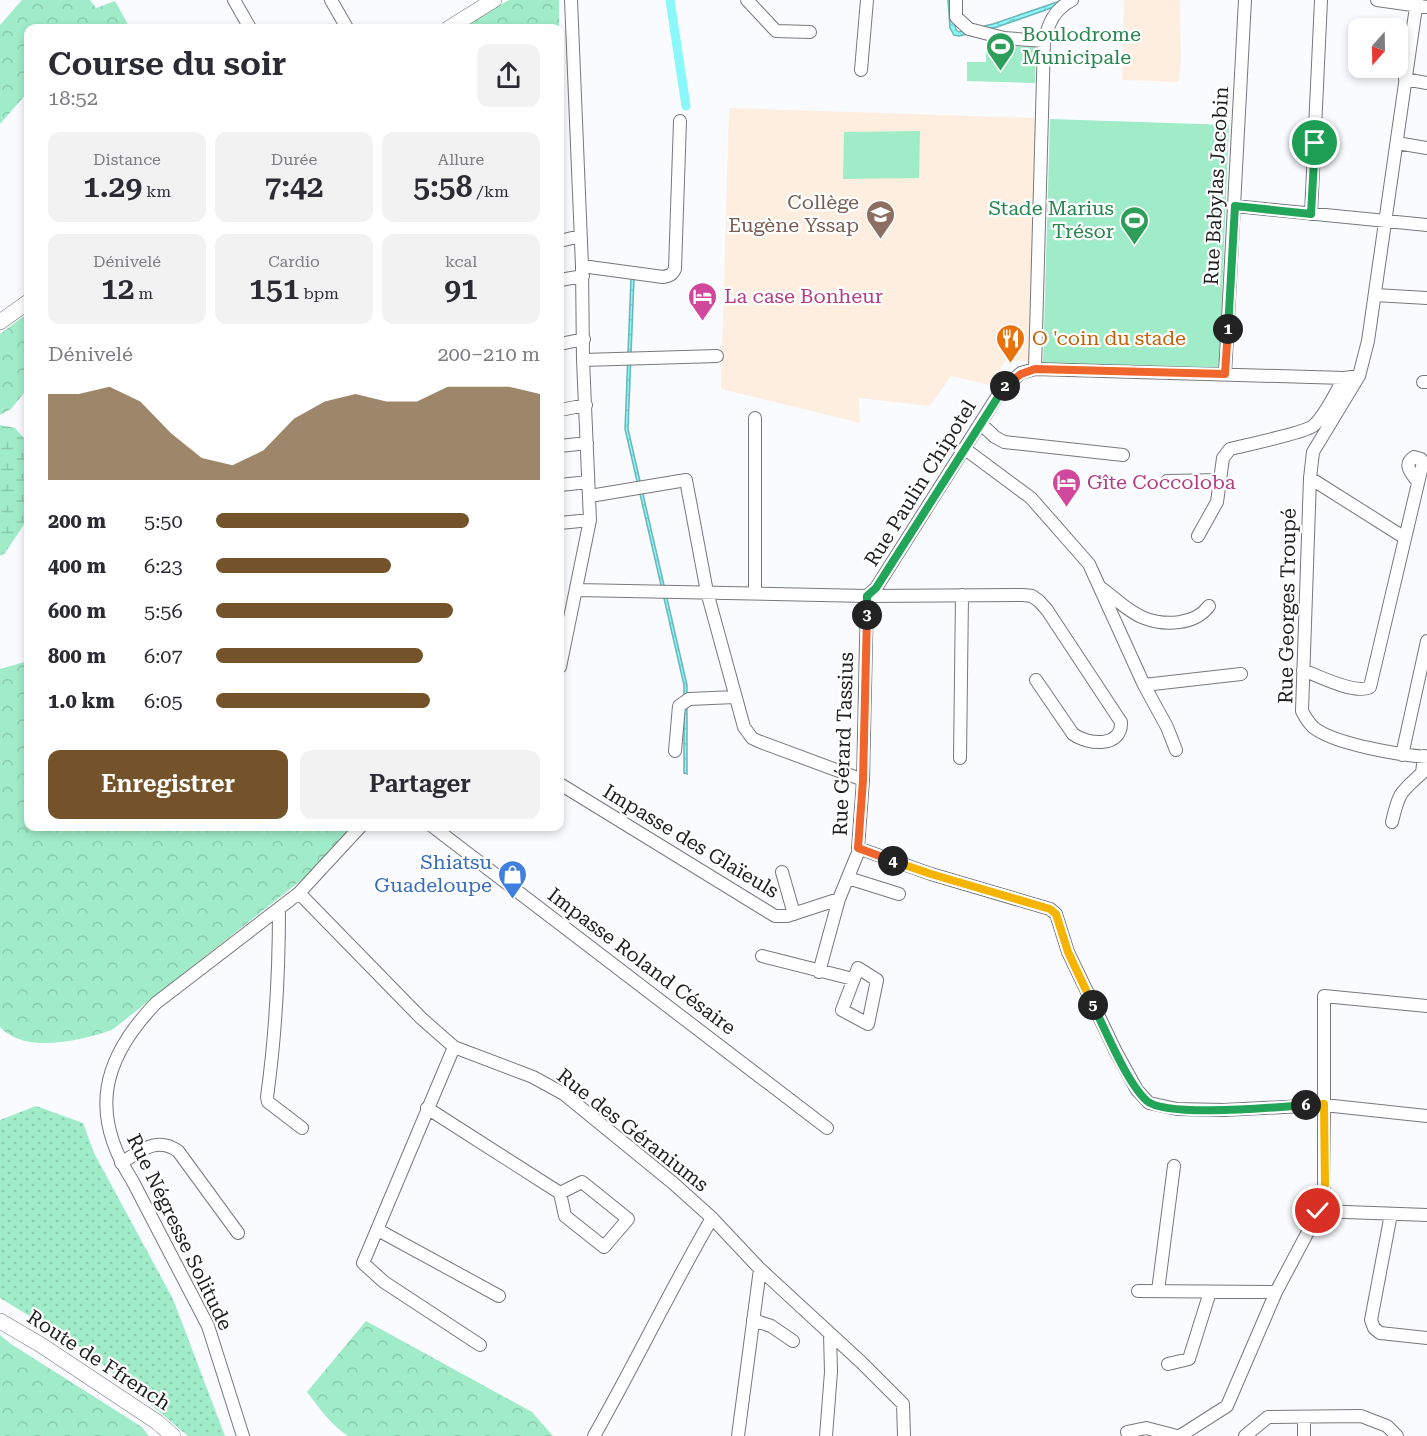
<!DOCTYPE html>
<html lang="fr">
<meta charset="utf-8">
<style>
body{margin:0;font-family:"Roboto Serif",serif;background:#f2f2f3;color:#2b2b33;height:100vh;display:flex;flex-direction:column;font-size:22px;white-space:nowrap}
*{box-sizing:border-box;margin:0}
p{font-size:20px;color:#7c7c81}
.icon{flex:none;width:33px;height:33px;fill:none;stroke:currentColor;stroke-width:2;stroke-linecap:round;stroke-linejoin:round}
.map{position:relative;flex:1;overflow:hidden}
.sheet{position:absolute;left:24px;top:24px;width:540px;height:807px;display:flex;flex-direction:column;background:#fff;border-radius:12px;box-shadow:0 3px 9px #0003}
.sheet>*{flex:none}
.needle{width:39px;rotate:200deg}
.tools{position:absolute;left:1348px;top:18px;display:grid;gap:12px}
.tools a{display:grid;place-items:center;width:60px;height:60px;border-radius:12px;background:#fff;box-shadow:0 3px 9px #0003;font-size:30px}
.pin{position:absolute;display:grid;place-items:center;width:51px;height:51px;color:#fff;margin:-26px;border:3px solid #fff;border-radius:50%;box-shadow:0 2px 6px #0007}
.km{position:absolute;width:30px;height:30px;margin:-15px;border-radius:50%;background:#222;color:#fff;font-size:16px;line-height:30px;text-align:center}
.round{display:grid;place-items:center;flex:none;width:63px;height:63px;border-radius:12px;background:#f2f2f3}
.head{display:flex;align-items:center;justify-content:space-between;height:102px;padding:0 24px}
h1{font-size:33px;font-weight:600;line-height:45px}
.metrics{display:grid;grid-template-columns:repeat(3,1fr);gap:9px;height:102px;padding:6px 24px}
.metrics div{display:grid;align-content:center;border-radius:12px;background:#f2f2f3;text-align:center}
.metrics b{font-size:30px;font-weight:600}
.metrics small{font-size:16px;font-weight:400}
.metrics p{font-size:16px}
.chart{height:168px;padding:12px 24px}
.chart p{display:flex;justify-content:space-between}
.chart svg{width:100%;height:108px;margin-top:6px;fill:#74532a;opacity:.7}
.cta{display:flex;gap:12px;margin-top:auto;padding:12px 24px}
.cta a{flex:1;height:69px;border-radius:12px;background:#74532a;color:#fff;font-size:24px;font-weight:600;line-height:69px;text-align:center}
.cta a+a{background:#f2f2f3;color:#2b2b33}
ul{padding:0 24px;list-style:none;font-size:20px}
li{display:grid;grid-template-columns:96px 72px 1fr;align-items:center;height:45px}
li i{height:15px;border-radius:8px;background:#74532a}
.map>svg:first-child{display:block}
</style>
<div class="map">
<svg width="1427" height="1436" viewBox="0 0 1427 1436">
<defs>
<pattern id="grass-dots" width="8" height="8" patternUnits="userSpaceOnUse" patternTransform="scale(1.5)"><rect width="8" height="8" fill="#a0ecc8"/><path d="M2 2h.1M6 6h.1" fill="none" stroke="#89caac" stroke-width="1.8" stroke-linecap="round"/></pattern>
<pattern id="forest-crowns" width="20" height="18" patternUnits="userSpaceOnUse" patternTransform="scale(1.5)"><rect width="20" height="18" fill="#a0ecc8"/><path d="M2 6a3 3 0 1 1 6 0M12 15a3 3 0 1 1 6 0" fill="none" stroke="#89caac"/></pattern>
<pattern id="wetland-marsh" width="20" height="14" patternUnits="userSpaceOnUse" patternTransform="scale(1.5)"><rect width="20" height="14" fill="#a0ecc8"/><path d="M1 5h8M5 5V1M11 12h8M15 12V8" fill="none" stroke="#89caac"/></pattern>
<pattern id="water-waves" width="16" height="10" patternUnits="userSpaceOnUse" patternTransform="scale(1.5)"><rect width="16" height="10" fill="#8af7fa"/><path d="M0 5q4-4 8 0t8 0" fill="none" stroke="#77d3d6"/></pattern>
</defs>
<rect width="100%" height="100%" fill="#fafbff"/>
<path fill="#fdeee0" d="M1124,0h56l1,61 -2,21 -57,-2z
M729,108l308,10 -7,244 -24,-2 -16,25 -39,-9 -21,30 -71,-8 1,25 -139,-34z"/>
<path fill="url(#grass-dots)" d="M36,1106l47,17 11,30 79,146 52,137h-37l-100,-84 -88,-54v-178z"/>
<path fill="url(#forest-crowns)" d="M22,0h68l6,8 19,-7 15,27h-102v64l-28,32v-99z
M509,0h50v28h-100z
M28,313v75l-17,21 -11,6v-81z
M28,661v165l324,1 -48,51 -192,152c-31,10 -86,25 -112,-3v-358z
M366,1321l166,91 21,24h-205c-17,-11 -29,-28 -41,-44z
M0,1335l11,9 131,83 7,9h-149z"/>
<path fill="url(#wetland-marsh)" d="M0,425l15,3 13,15v69l-5,14 -18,27 -5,3z"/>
<path fill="#a0ecc8" d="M986,45l50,2 -1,36 -68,-2v-19h19z
M1050,119l179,6 -10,243 -176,-4z
M920,131l-1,47 -76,1 1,-47z"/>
<path fill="url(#water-waves)" stroke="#6ab6b9" stroke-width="1.5" d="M948,0h3l5,30 3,2 34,-8 70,-24h11l-77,27 -38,9 -5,-1 -4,-7z
M631,278l3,1 -6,150 59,256v89l-3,-1v-88l-59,-256z"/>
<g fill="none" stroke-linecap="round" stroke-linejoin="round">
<path stroke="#8af7fa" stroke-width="9" d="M670,0l16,106"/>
<defs>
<path id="minor" d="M234,0l16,28
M331,0l16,28
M747,0l29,31 34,1
M956,0v17l13,12 35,9 40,3
M1377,0l50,7
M1417,0l-49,341 -9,35 -46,76 -3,26 -8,233c3,6 6,11 11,16 20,17 87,28 114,30
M861,70l6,-70
M1405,79l22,4
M1397,143l30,5
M1235,206l192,19
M1311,214l10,-214
M560,241l20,-5
M582,266l81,11c6,-1 9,-2 12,-8l5,-148
M560,280l23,-4
M1375,295l52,3
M560,344l24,-5
M583,360l134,-4
M1035,369l9,-328c5,-19 10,-31 28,-41
M1225,374l20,-374
M1423,382h4
M560,410l26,-5
M755,418v175
M981,424l14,13 9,5 119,13
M560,446l27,-3
M965,449l66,49 58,66 55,121 23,42 9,23
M1310,478l95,60
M1167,481l54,-1
M560,485l28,-3
M590,496l96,-16 21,112 37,135 8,11 6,3 105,39
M560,523l30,-3
M1198,536l19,-34 6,-44 7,-9c16,-4 74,-16 83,-23 13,-11 22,-33 31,-48
M1101,588c13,9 27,24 43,30 21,8 51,7 65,-12
M577,590l290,6 156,-1 9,1 7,5 8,9 74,112c1,26 -33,23 -48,12l-37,-54
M867,596l-4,184 -5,68 73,26 119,35 6,5 12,38 48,100 21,38 12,13 28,6 47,1 100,-5 103,11
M867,596l9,-8 126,-199 19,-16 14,-4 309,9 15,-2
M560,667l30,-147 -7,-160 -1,-94 -11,-266
M1303,670c15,6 53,25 67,17l53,-225 -2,-3 -7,-2c-12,8 -2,17 4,25
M1144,685l97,-11
M675,751l4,-45 10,-7 46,-2
M1402,755l25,-114
M960,758l2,-163
M560,784l215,132h12l52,-17
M1392,822c7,-30 8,-29 30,-49l2,-17
M432,826l395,302
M782,872l12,42
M848,878l51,16
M299,893l122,125 33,29 79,30 31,17 109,89 39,35 48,51 101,93 42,42 1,32
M279,909c0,66 -3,123 -12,188l1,5 34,26
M762,956l91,23
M858,968l19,12 -9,44 -26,-14z
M819,972l20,-73 18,-44
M454,1047l-91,216 21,19 96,63
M427,1108l133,85 5,23 39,31 24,-28 -46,-37 -22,11
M121,1163c20,-12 35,-27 57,-12l60,82
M1319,1211l108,4
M1391,1214l-20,106 3,8 6,5 47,5
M378,1230l121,66
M1138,1291l138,1
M1158,1291l16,-125
M753,1320l18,6 22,15
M1168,1364l21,-5 21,-67
M1127,1432l19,-4 31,8
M243,1436l-35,-110 -76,-146c-43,-67 -30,-121 24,-177l143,-110 62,-67
M594,1436c41,-72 76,-146 118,-218
M738,1436l22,-167
M826,1436l5,-64 -1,-38
M1180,1436l47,-30 49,-114 43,-81 5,-15v-200l103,10
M1245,1436l23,-19 93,-1 26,10 10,10
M1304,1436v-19"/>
<path id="major" d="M449,28l45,-28
M0,322l28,-20
M0,1321l41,24 116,77 16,14"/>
</defs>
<use href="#minor" stroke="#77787c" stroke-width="14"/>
<use href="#major" stroke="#77787c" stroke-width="16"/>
<use href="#minor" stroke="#fff" stroke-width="12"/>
<use href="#major" stroke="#fff" stroke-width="15"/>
</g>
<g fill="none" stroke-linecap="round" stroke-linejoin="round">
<defs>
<path id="split-1" d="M1228,329l7,-123 76,8 4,-71"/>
<path id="split-2" d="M1005,386l16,-12 14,-5 190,5 3,-45"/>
<path id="split-3" d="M867,615v-19l9,-8 129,-202"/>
<path id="split-4" d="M867,615l-4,165 -5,68 35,13"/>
<path id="split-5" d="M893,861l38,13 119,35 6,5 12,38 25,53"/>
<path id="split-6" d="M1093,1005c13,26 34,78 54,96 20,17 130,6 159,4"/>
<path id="split-7" d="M1306,1105l18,-1 1,81 -7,26"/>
</defs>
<use href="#split-1" stroke="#fff" stroke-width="12"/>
<use href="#split-2" stroke="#fff" stroke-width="12"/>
<use href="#split-3" stroke="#fff" stroke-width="12"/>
<use href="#split-4" stroke="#fff" stroke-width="12"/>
<use href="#split-5" stroke="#fff" stroke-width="12"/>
<use href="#split-6" stroke="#fff" stroke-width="12"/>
<use href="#split-7" stroke="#fff" stroke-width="12"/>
<use href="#split-1" stroke="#22a559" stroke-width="8"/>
<use href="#split-2" stroke="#f0652b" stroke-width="8"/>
<use href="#split-3" stroke="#22a559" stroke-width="8"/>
<use href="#split-4" stroke="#f0652b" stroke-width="8"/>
<use href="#split-5" stroke="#f5b400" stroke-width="8"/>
<use href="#split-6" stroke="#22a559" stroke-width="8"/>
<use href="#split-7" stroke="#f5b400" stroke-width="8"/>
</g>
<defs>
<symbol id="stadium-pin" viewBox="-11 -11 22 30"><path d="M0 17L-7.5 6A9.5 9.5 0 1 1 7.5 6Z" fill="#2e9e5b" stroke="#fff"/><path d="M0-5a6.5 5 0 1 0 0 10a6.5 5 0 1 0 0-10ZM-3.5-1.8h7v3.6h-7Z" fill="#fff"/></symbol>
<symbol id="school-pin" viewBox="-11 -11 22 30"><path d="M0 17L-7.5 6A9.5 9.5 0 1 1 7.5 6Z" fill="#8d6e63" stroke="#fff"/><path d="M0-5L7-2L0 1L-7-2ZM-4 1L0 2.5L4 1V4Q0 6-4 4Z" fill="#fff"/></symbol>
<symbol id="hotel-pin" viewBox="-11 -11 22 30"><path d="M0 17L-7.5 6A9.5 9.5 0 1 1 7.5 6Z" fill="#d1479c" stroke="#fff"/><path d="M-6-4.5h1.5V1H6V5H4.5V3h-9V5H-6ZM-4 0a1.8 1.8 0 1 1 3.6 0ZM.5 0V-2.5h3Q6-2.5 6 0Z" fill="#fff"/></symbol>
<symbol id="restaurant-pin" viewBox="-11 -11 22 30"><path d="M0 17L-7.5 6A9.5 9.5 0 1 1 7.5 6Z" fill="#e8710a" stroke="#fff"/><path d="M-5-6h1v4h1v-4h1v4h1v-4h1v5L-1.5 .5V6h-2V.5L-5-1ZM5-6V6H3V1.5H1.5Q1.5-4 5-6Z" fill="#fff"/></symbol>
<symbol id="shop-pin" viewBox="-11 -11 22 30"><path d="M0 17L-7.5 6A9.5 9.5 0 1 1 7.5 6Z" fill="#3f7fe0" stroke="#fff"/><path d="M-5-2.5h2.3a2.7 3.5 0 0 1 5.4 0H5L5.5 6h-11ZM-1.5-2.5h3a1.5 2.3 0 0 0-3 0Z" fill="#fff"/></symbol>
</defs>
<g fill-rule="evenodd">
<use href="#stadium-pin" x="984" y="30" width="33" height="45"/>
<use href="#school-pin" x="864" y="198" width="33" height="45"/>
<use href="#stadium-pin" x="1118" y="204" width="33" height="45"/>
<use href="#hotel-pin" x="686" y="280" width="33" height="45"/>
<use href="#restaurant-pin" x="994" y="322" width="33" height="45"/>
<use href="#hotel-pin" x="1050" y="466" width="33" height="45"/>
<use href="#shop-pin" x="496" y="858" width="33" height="45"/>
</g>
<g text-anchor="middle" stroke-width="4.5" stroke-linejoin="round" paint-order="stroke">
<g font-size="20" fill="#27864d" stroke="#fff" text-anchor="start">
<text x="1022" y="41">Boulodrome<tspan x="1022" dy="23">Municipale</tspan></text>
<text x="1114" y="215" text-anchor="end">Stade Marius<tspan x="1114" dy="23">Trésor</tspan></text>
</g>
<g font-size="20" fill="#1f1f20" stroke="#fff">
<text transform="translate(1216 186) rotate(-87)" y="7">Rue Babylas Jacobin</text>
<text transform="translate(920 483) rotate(-58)" y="7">Rue Paulin Chipotel</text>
<text transform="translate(1287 606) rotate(-89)" y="7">Rue Georges Troupé</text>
<text transform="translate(843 744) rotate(-88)" y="7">Rue Gérard Tassius</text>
<text transform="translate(691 841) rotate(31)" y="7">Impasse des Glaïeuls</text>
<text transform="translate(642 961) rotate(37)" y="7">Impasse Roland Césaire</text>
<text transform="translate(633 1130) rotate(38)" y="7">Rue des Géraniums</text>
<text transform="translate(180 1232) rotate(64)" y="7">Rue Négresse Solitude</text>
<text transform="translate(99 1360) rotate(33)" y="7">Route de Ffrench</text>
</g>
<g font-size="20" fill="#785e54" stroke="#fff" text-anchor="end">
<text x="859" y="209">Collège<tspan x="859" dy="23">Eugène Yssap</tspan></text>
</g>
<g font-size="20" fill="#b23c85" stroke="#fff" text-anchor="start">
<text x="724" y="303">La case Bonheur</text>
<text x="1087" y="489">Gîte Coccoloba</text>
</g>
<g font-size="20" fill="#c56008" stroke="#fff" text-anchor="start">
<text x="1032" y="345">O 'coin du stade</text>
</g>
<g font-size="20" fill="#366cbe" stroke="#fff" text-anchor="end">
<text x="492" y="869">Shiatsu<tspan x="492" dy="23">Guadeloupe</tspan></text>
</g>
</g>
</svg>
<div class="tools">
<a><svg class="needle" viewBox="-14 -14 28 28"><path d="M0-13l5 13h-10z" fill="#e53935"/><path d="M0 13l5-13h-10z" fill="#7c7c81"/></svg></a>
</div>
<div class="pin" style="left:1315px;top:143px;background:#1e9e55"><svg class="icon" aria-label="arrive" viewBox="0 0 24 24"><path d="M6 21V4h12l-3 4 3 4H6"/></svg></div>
<div class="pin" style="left:1318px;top:1211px;background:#d93025"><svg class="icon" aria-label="check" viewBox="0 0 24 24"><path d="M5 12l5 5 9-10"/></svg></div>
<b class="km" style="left:1228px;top:329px">1</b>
<b class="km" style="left:1005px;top:386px">2</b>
<b class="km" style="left:867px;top:615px">3</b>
<b class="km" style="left:893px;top:861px">4</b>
<b class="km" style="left:1093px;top:1005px">5</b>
<b class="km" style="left:1306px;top:1105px">6</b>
<section class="sheet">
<div class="head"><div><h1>Course du soir</h1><p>18:52</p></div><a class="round"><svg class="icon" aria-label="share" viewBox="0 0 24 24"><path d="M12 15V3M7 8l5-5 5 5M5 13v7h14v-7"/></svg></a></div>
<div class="metrics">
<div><p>Distance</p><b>1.29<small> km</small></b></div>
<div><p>Durée</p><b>7:42</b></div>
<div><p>Allure</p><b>5:58<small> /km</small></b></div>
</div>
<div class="metrics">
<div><p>Dénivelé</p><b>12<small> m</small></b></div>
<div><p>Cardio</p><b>151<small> bpm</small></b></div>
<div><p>kcal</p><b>91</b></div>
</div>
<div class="chart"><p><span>Dénivelé</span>200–210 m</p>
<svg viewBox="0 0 160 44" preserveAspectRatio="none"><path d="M0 44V9L10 9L20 6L30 12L40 25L50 35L60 38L70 32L80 19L90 12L100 9L110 12L120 12L130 6L140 6L150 6L160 9V44z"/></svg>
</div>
<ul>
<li><b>200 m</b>5:50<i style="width:78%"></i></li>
<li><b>400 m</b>6:23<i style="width:54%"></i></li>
<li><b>600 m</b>5:56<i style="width:73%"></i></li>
<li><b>800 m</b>6:07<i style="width:64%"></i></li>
<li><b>1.0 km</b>6:05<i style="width:66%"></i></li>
</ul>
<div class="cta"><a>Enregistrer</a><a>Partager</a></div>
</section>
</div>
